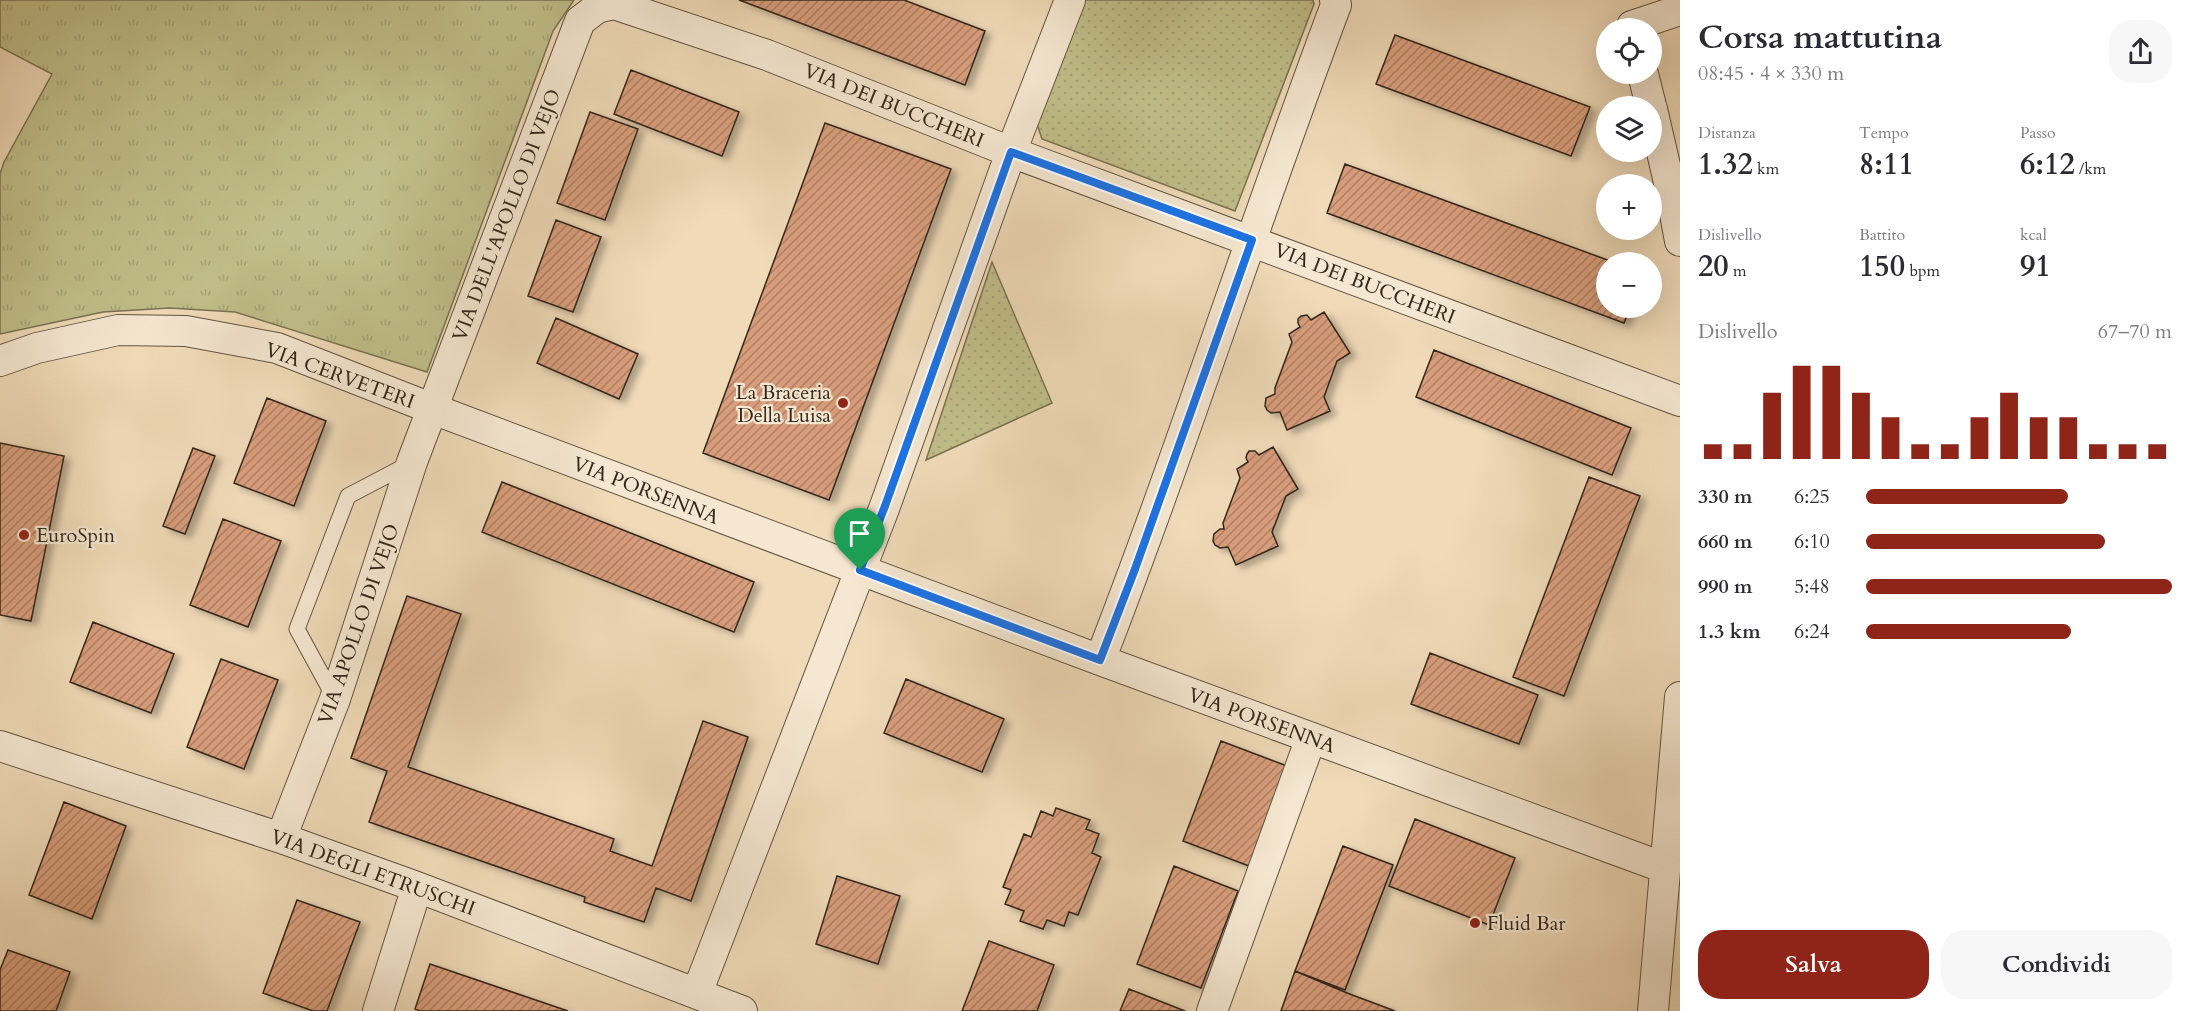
<!DOCTYPE html>
<html lang="it">
<meta charset="utf-8">
<style>
body{margin:0;font-family:Cardo,serif;background:#f7f7f7;color:#2b2b33;height:100vh;display:flex;flex-direction:column;font-size:22px;white-space:nowrap}
*{box-sizing:border-box;margin:0}
p{font-size:20px;color:#7c7c81}
.icon{flex:none;width:33px;height:33px;fill:none;stroke:currentColor;stroke-width:2;stroke-linecap:round;stroke-linejoin:round}
.map{position:relative;flex:1;overflow:hidden}
.details{display:flex;flex-direction:column;background:#fff;width:510px}
.details>*{flex:none}
.controls{position:absolute;left:1596px;top:18px;display:grid;gap:12px}
.controls a{display:grid;place-items:center;width:66px;height:66px;border-radius:50%;background:#fff;box-shadow:0 6px 24px #0002;font-size:30px}
.pin{position:absolute;display:grid;place-items:center;width:51px;height:51px;color:#fff;margin:-62px -26px;border-radius:50% 50% 50% 0;rotate:-45deg;box-shadow:0 0 6px #0007}
.pin .icon{rotate:45deg}
.round{display:grid;place-items:center;flex:none;width:63px;height:63px;border-radius:24px;background:#f7f7f7}
.headline{display:flex;align-items:center;justify-content:space-between;height:102px;padding:0 18px}
h1{font-size:33px;font-weight:700;line-height:45px}
.metrics{display:grid;grid-template-columns:repeat(3,1fr);gap:9px;height:102px;padding:6px 18px}
.metrics div{display:grid;align-content:center}
.metrics b{font-size:30px;font-weight:700}
.metrics small{font-size:16px;font-weight:400}
.metrics p{font-size:16px}
.chart{height:168px;padding:12px 18px}
.chart p{display:flex;justify-content:space-between}
.chart svg{width:100%;height:108px;margin-top:6px;stroke:#8f2418;stroke-width:6}
.primary-button{display:flex;gap:12px;margin-top:auto;padding:12px 18px}
.primary-button a{flex:1;height:69px;border-radius:24px;background:#8f2418;color:#fff;font-size:24px;font-weight:700;line-height:69px;text-align:center}
.primary-button a+a{background:#f7f7f7;color:#2b2b33}
ul{padding:0 18px;list-style:none;font-size:20px}
li{display:grid;grid-template-columns:96px 72px 1fr;align-items:center;height:45px}
li i{height:15px;border-radius:8px;background:#8f2418}
main{display:flex;flex:1;min-height:0}
.map>svg:first-child{display:block}
</style>
<main>
<div class="map">
<svg width="1680" height="1011" viewBox="0 0 1680 1011">
<defs>
<pattern id="grass-tufts" width="24" height="20" patternUnits="userSpaceOnUse" patternTransform="scale(1.5)"><rect width="24" height="20" fill="#c0be8a"/><path d="M3 7l-1-3M5 7V3M7 7l1-3M15 17l-1-3M17 17v-4M19 17l1-3" fill="none" stroke="#a5a376"/></pattern>
<pattern id="park-dots" width="8" height="8" patternUnits="userSpaceOnUse" patternTransform="scale(1.5)"><rect width="8" height="8" fill="#c0be8a"/><path d="M2 2h.1M6 6h.1" fill="none" stroke="#a5a376" stroke-width="1.8" stroke-linecap="round"/></pattern>
<pattern id="building-hatch" width="6" height="6" patternUnits="userSpaceOnUse" patternTransform="scale(1.5)"><rect width="6" height="6" fill="#d89d7b"/><path d="M-1 1l2-2M0 6l6-6M5 7l2-2" fill="none" stroke="#b08064"/></pattern>
<filter id="shadow"><feDropShadow dx="6" dy="4" stdDeviation="3" flood-color="#0004"/></filter>
</defs>
<rect width="100%" height="100%" fill="#f0dab8"/>
<filter id="stains"><feTurbulence type="fractalNoise" baseFrequency=".00333" numOctaves="4"/><feColorMatrix values="0 0 0 0 .2 0 0 0 0 .09 0 0 0 0 .02 0 0 0 .5 -.17"/></filter>
<radialGradient id="worn" r=".72"><stop offset=".6" stop-color="#630" stop-opacity="0"/><stop offset="1" stop-color="#630" stop-opacity=".3"/></radialGradient>
<path fill="url(#grass-tufts)" stroke="#797252" stroke-width="1.5" d="M0,0h574l-21,31 -126,341 -192,-60 -65,-4 -67,4 -103,22v-160l4,-12 48,-88 -52,-27z"/>
<path fill="url(#park-dots)" stroke="#797252" stroke-width="1.5" d="M1083,0h230l1,4 -79,207 -193,-72 -5,-15z
M992,262l60,141 -126,57z"/>
<path fill="url(#building-hatch)" stroke="#32271a" stroke-width="1.5" filter="url(#shadow)" d="M739,0h165l81,31 -20,54z
M1395,35l195,72 -19,49 -195,-72z
M631,70l108,42 -17,44 -108,-42z
M590,112l48,17 -33,91 -48,-17z
M825,123l126,46 -122,331 -126,-47z
M1345,164l268,98h-7v46h24l-6,15 -297,-110z
M556,220l45,17 -28,75 -45,-16z
M1324,312l26,41 -13,8 -13,36 6,14 -43,19 -7,-18 -9,1 -4,-3 -2,-4 1,-8 9,-4v-6l17,-46 -3,-8 11,-7 -2,-4v-4l3,-3 6,-1 4,5z
M556,318l82,36 -19,45 -82,-36z
M1434,350l197,78 -19,47 -196,-78z
M267,398l59,23 -32,85 -60,-23z
M0,443l64,13 -33,165 -31,-6z
M1273,447l25,42 -12,7 -14,36 6,14 -42,19 -8,-18 -8,1 -5,-3 -2,-4 1,-7 6,-5h4l-1,-6 17,-45 -3,-9 11,-7 -2,-4 1,-4 2,-3h6l4,4z
M193,448l22,8 -30,78 -22,-8z
M1589,477l51,19 -76,200 -51,-19z
M502,482l252,100 -20,50 -252,-100z
M223,519l58,22 -33,86 -58,-22z
M407,596l54,18 -53,153 206,72 -4,12 42,15 51,-145 45,16 -57,164 -35,-13 -12,34 -60,-20 1,-5 -216,-75 18,-51 -36,-13z
M93,622l81,32 -23,59 -81,-31z
M1430,653l108,42 -19,49 -108,-40z
M221,659l57,21 -34,89 -57,-22z
M906,679l98,40 -22,53 -98,-39z
M1221,741l66,25 -38,100 -66,-25z
M64,802l62,24 -34,93 -63,-24z
M1056,808l34,12 -4,9 13,5 -7,19 9,4 -23,58 -9,-3 -5,14 -17,-6 -4,9 -23,-8 4,-10 -19,-7 6,-14 -8,-3 21,-53 7,3 10,-26 12,5z
M1415,819l100,39 -26,67 -100,-39z
M1343,846l50,19 -48,125 -50,-19z
M1174,866l64,25 -37,97 -64,-24z
M837,876l63,20 -22,68 -62,-20z
M297,900l63,22 -33,89h-14l-50,-18z
M989,941l65,24 -17,46h-75z
M8,950l62,22 -14,39h-56v-41z
M430,964l138,47h-148l-5,-2z
M1295,971l52,22 48,18h-114z
M1129,989l56,22h-65z"/>
<g fill="none" stroke-linecap="round" stroke-linejoin="round">
<defs>
<path id="lane" d="M335,699l-38,-70 51,-133 61,-32"/>
<path id="street" d="M1632,26l48,-16
M1643,74l8,32
M1652,109l18,78 10,54
M0,361l37,-13 81,-18 68,1 91,17 156,61 667,251 565,208
M1100,660c84,-216 154,-438 236,-655l-1,-5
M0,746l281,92 136,49 325,124
M281,838l54,-139 77,-237 168,-441 17,-13 17,-4 153,51 244,97 669,249
M697,993l188,-487 126,-354 59,-152
M378,1011l39,-124
M1212,1011l99,-273
M1653,1011l27,-314"/>
</defs>
<use href="#lane" stroke="#625442" stroke-width="17"/>
<use href="#street" stroke="#625442" stroke-width="32"/>
<use href="#lane" stroke="#f5e7d1" stroke-width="15"/>
<use href="#street" stroke="#f5e7d1" stroke-width="30"/>
</g>
<g fill="none" stroke-linecap="round" stroke-linejoin="round">
<defs>
<path id="route" d="M1011,152l241,88 -117,329 -35,91 -240,-90 25,-64z"/>
</defs>
<use href="#route" stroke="#fff" stroke-width="12"/>
<use href="#route" stroke="#1a73e8" stroke-width="8"/>
</g>
<g fill="#8f2418" stroke="#f5e7d1" stroke-width="2">
<circle cx="843" cy="403" r="6"/>
<circle cx="24" cy="535" r="6"/>
<circle cx="1475" cy="923" r="6"/>
</g>
<g text-anchor="middle" stroke-width="4.5" stroke-linejoin="round" paint-order="stroke">
<g font-size="20" fill="#32271a" stroke="#f5e7d1">
<text transform="translate(894 105) rotate(22)" y="7">VIA DEI BUCCHERI</text>
<text transform="translate(506 215) rotate(-69)" y="7">VIA DELL'APOLLO DI VEJO</text>
<text transform="translate(1365 283) rotate(21)" y="7">VIA DEI BUCCHERI</text>
<text transform="translate(340 375) rotate(20)" y="7">VIA CERVETERI</text>
<text transform="translate(646 490) rotate(21)" y="7">VIA PORSENNA</text>
<text transform="translate(358 624) rotate(-71)" y="7">VIA APOLLO DI VEJO</text>
<text transform="translate(1262 720) rotate(20)" y="7">VIA PORSENNA</text>
<text transform="translate(373 872) rotate(20)" y="7">VIA DEGLI ETRUSCHI</text>
</g>
<g font-size="20" fill="#32271a" stroke="#f5e7d1" text-anchor="start">
<text x="831" y="399" text-anchor="end">La Braceria<tspan x="831" dy="23">Della Luisa</tspan></text>
<text x="36" y="542">EuroSpin</text>
<text x="1487" y="930">Fluid Bar</text>
</g>
</g>
<rect width="100%" height="100%" filter="url(#stains)"/>
<rect width="100%" height="100%" fill="url(#worn)"/>
</svg>
<div class="controls">
<a><svg class="icon" aria-label="locate" viewBox="0 0 24 24"><circle cx="12" cy="12" r="6"/><path d="M12 2v4M12 18v4M2 12h4M18 12h4"/></svg></a>
<a><svg class="icon" aria-label="layers" viewBox="0 0 24 24"><path d="M12 4l9 5-9 5-9-5zM3 14l9 5 9-5"/></svg></a>
<a>+</a>
<a>−</a>
</div>
<div class="pin" style="left:860px;top:570px;background:#1e9e55"><svg class="icon" aria-label="arrive" viewBox="0 0 24 24"><path d="M6 21V4h12l-3 4 3 4H6"/></svg></div>
</div>
<section class="details">
<div class="headline"><div><h1>Corsa mattutina</h1><p>08:45 · 4 × 330 m</p></div><a class="round"><svg class="icon" aria-label="share" viewBox="0 0 24 24"><path d="M12 15V3M7 8l5-5 5 5M5 13v7h14v-7"/></svg></a></div>
<div class="metrics">
<div><p>Distanza</p><b>1.32<small> km</small></b></div>
<div><p>Tempo</p><b>8:11</b></div>
<div><p>Passo</p><b>6:12<small> /km</small></b></div>
</div>
<div class="metrics">
<div><p>Dislivello</p><b>20<small> m</small></b></div>
<div><p>Battito</p><b>150<small> bpm</small></b></div>
<div><p>kcal</p><b>91</b></div>
</div>
<div class="chart"><p><span>Dislivello</span>67–70 m</p>
<svg viewBox="0 0 160 44" preserveAspectRatio="none"><path d="M5 44V38M15 44V38M25 44V17M35 44V6M45 44V6M55 44V17M65 44V27M75 44V38M85 44V38M95 44V27M105 44V17M115 44V27M125 44V27M135 44V38M145 44V38M155 44V38"/></svg>
</div>
<ul>
<li><b>330 m</b>6:25<i style="width:66%"></i></li>
<li><b>660 m</b>6:10<i style="width:78%"></i></li>
<li><b>990 m</b>5:48<i style="width:100%"></i></li>
<li><b>1.3 km</b>6:24<i style="width:67%"></i></li>
</ul>
<div class="primary-button"><a>Salva</a><a>Condividi</a></div>
</section>
</main>
